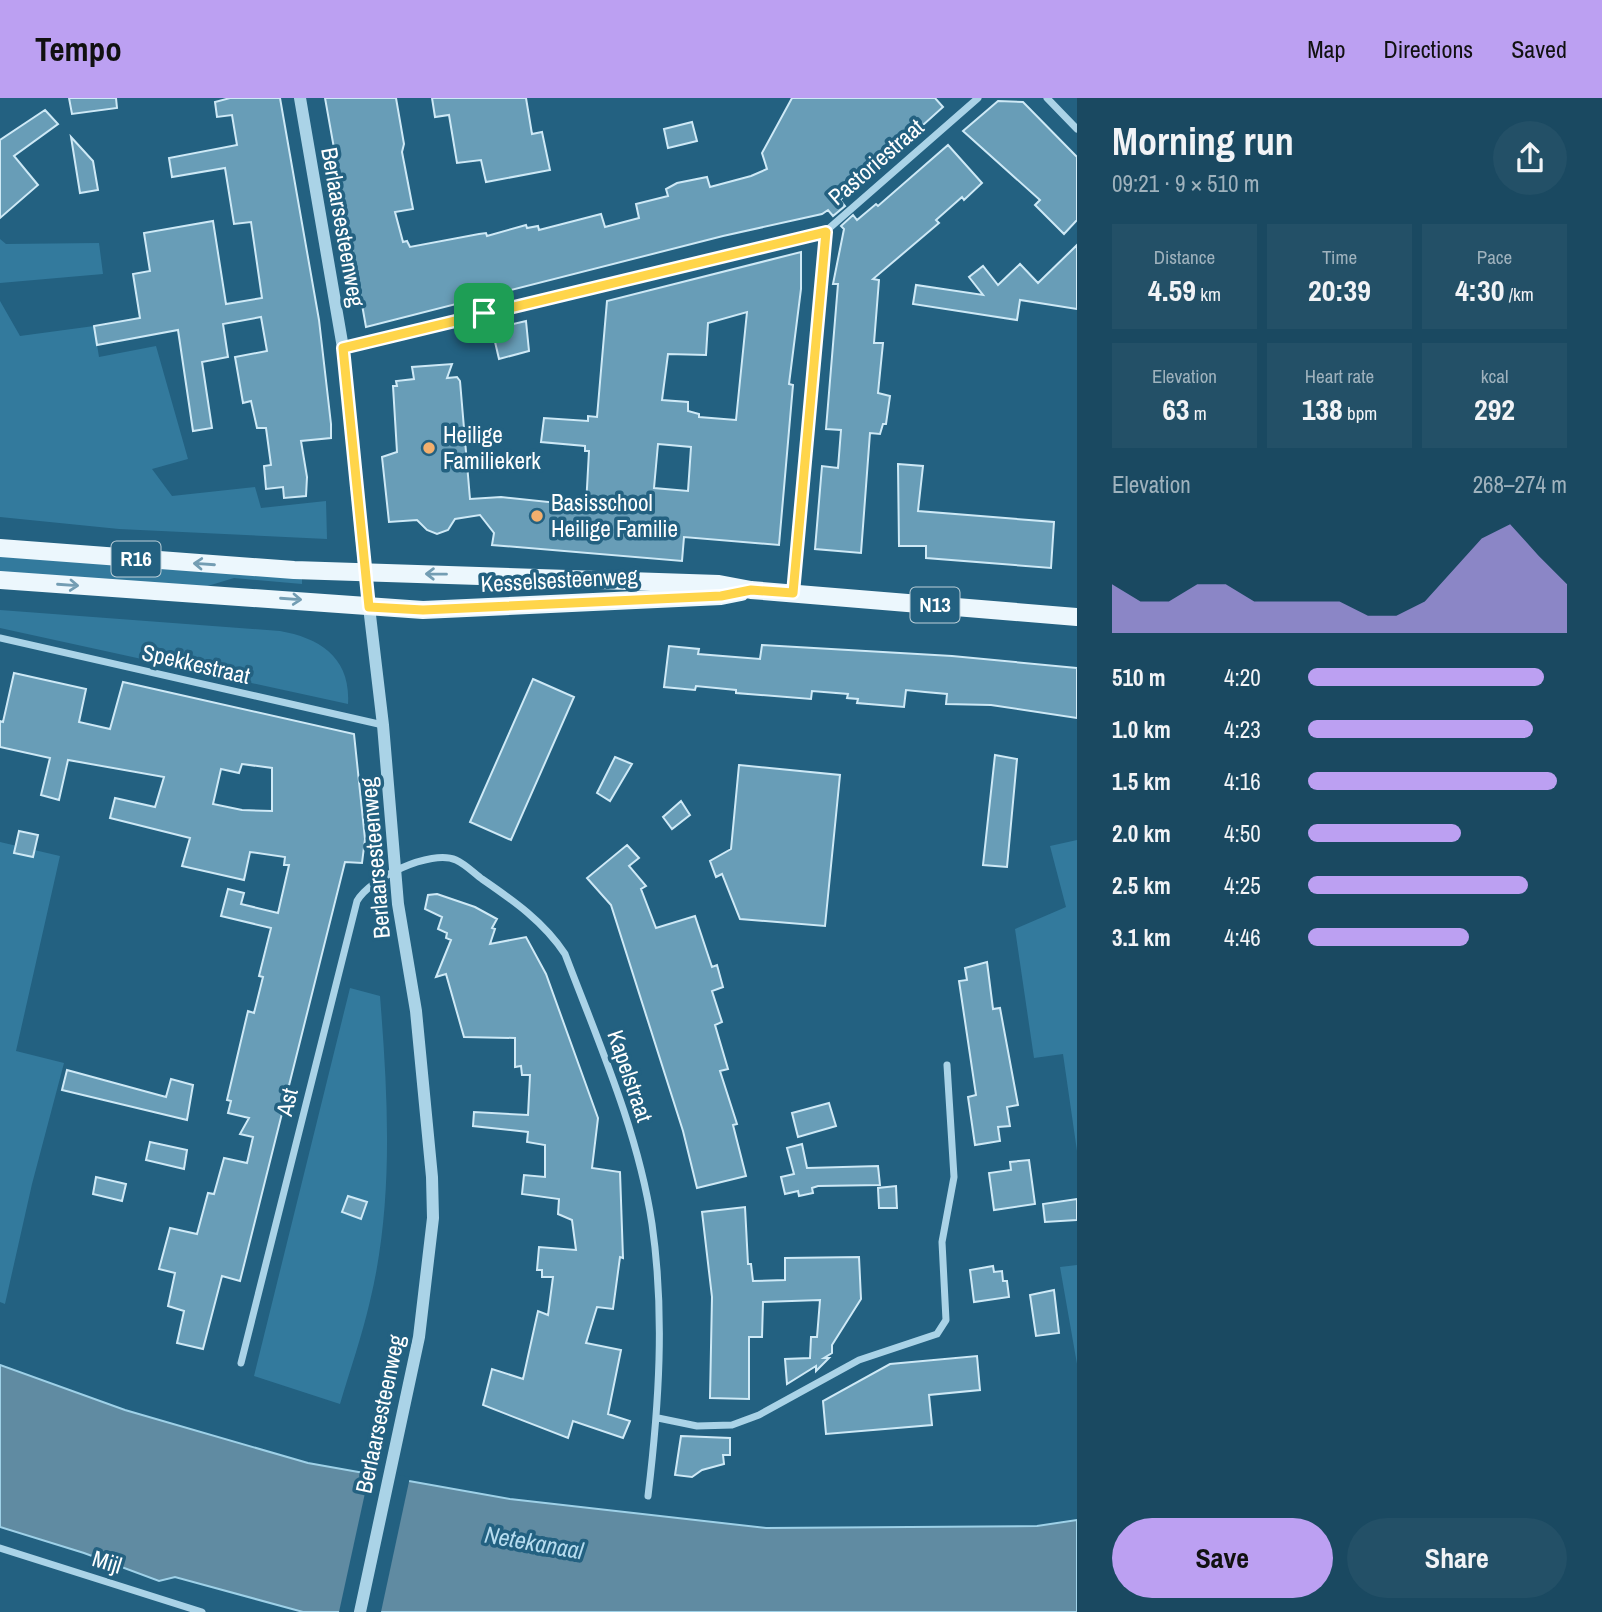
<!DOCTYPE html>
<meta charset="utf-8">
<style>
body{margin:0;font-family:"Archivo Narrow",sans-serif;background:#235067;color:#f1f3f6;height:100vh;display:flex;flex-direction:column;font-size:26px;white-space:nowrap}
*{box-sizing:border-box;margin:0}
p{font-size:23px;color:#9fb2bd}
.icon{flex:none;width:38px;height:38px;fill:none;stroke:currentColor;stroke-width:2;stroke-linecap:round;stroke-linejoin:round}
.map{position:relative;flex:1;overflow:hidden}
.drawer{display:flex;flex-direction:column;background:#1a4961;width:525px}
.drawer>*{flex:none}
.pin{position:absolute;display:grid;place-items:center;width:60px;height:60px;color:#fff;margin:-30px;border-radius:14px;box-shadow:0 4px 10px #0006}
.round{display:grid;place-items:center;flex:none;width:74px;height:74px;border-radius:37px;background:#235067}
.headline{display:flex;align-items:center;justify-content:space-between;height:119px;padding:0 35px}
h1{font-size:38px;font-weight:700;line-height:52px}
.metrics{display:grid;grid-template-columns:repeat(3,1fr);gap:10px;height:119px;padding:7px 35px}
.metrics div{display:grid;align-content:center;border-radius:0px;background:#235067;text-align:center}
.metrics b{font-size:30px;font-weight:700}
.metrics small{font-size:19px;font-weight:400}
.metrics p{font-size:19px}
.chart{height:196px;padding:14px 35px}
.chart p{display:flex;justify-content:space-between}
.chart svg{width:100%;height:126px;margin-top:7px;fill:#bca0f2;opacity:.7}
.action{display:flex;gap:14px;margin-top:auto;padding:14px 35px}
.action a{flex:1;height:80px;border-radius:42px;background:#bca0f2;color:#111;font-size:28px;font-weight:700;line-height:80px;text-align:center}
.action a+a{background:#235067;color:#f1f3f6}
ul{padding:0 35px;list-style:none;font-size:23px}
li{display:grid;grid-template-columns:112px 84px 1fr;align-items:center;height:52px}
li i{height:18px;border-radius:9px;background:#bca0f2}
header{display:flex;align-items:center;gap:42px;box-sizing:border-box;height:98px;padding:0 35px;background:#bca0f2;color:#111}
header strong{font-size:33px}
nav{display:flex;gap:38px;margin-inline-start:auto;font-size:24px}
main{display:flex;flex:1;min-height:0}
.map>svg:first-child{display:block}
</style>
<header>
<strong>Tempo</strong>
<nav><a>Map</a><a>Directions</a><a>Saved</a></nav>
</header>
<main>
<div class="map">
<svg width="1077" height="1514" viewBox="0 0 1077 1514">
<rect width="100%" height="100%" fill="#236181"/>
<path fill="#337a9d" d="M0,141l6,5 93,-1 4,31 -103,9z
M0,203l20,35 74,-10 5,31 57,-11 32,113 -36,10 20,27 83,-9 6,21 65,-7 1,38 -208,-10 -119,-12z
M0,456l302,22v8l-68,-6 -33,10 -201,-15z
M0,512l280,21c40,7 71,27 68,73l-348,-76z
M1077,742v311l-14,-97 -29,4 -19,-129 51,-22 -16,-61z
M0,744l60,14 -44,195 48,12 -32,121 -27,120 -5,-2z
M350,890l30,8c8,101 14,206 -10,305 -8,35 -20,69 -30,103l-86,-28z
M1077,1167v99l-17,-97z"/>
<path fill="#608ba2" stroke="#9ed1e8" stroke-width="2" d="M0,1267l125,45 183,53 202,36 256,29 271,-2 40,-6v92h-774l-128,-35 -16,4 -75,-28 -84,-26z"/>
<path fill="#236181" d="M370,1372l40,7 -29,135h-42z"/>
<path fill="#689db7" stroke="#cee9f6" stroke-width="2" fill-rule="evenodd" d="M69,0h47l1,10 -45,6z
M230,0h50l39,222 12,104v14l-30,3 6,36 -1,19 -22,2 -1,-11 -17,2 -2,-23 7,-1 -5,-37h-9l-6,-27 -8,2 -8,-46 32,-6 -6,-34 -38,7 5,33 -26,5 10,66 -19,3 -15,-101 -81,15 -3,-19 46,-8 -7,-44 17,-3 -6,-38 69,-12 13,83 36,-6 -11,-76 -17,2 -9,-56 -53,9 -3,-19 68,-13 -5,-30 -15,2 -2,-15z
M325,0h71l8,46 -2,8 11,57 -18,3 8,30 4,-1 3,6 69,-13 7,-1 1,3 39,-11 1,3 11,-2 1,4 62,-16 4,13 34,-9 -3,-14 32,-8 -2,-7 11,-6 30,-6 3,10 41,-11 16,-7 -5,-16 30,-55h143l8,9 -103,93 5,6 -12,10 -5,-6 -6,4 -99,22 -357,91z
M432,0h94l6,36 10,-2 8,38 -64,12 -5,-22 -24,3 -8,-48 -14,2z
M998,3l25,1 54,55v63l-13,14 -29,-29 5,-5 -77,-69z
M45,12l13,14 -44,32 24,29 -38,33v-78z
M692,24l5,19 -29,7 -4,-19z
M71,39l22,24 5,29 -18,3z
M948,47l34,38 -18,17 -2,-3 -26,23 3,3 -66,56 6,1 -5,63h9l-5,50 12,3 -4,28h-3l-3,10 -10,-1 -9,120 -46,-4 7,-83 16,2 3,-38 -15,-1 12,-145h-5l11,-55 -3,-3 12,-11 4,5 19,-16 2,2z
M1077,147v64l-57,-9 -3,20 -104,-16 3,-19 67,10 -14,-18 14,-11 15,19 22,-21 18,19z
M801,154v37l-12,95 4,1 -14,160 -95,-8 -2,24 -190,-16 2,-12 -14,-18 -25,4 -7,11 -11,4 -10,-4 -10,-10 -28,2 -7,-65 15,-5 -4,-66h4l-1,-5 18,-2 -2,-12 40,-3 -5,14 10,-1 3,4 10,118 31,-2 85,9 3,-55h-4v-5l-44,-4 3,-24 44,3v-5l9,1 10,-116zM747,214l-11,108 -37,-3v-3l-11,-3v-9l-26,-2 6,-46 38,1 2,-32zM658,346l33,3 -3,44 -34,-3z
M526,223l3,30 -30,8 -7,-30z
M898,366l25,2 -5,45 136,11 -3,46 -125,-10v-12h-27z
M762,547l190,11 125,12v50l-86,-13 -45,-1 1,-10 -22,-2 -19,-2 -2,17 -47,-4 1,-4 -11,-1 1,-4 -36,-3 -1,8 -75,-6v-3l-40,-4 -1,4 -31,-3 5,-41 30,3 -1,5 62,5z
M14,575l72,16 -7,33 31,7 13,-47 231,52 11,105 -3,24 -17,-1 -105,419 -18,-5 -19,73 -26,-6 7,-32 -16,-5 7,-33 -16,-4 11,-41 27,6 11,-41 6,1 10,-36 23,5 6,-26 -13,-3 9,-16 -21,-5 3,-12 -4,-1 21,-89 6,2 9,-36 -4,-1 12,-48 -50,-12 7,-27 16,4 -3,11 37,9 11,-48h-5l1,-8 -35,-5 -6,28 -62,-14 8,-28 -80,-20 5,-20 40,9 9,-30 -96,-17 -9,40 -18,-5 9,-37 -50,-11v-26l3,1zM242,666l30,4v43l-30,-1 -29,-6 8,-35 18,4z
M533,581l41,18 -63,143 -41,-18z
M995,657l22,4 -10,108 -24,-2z
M615,659l17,7 -22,37 -13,-8z
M739,667l101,10 -15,151 -85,-7 -18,-45 -6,3 -6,-16 21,-12z
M681,703l9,14 -18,14 -9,-12z
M19,733l19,4 -5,22 -19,-4z
M627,747l12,13 -10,8 17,20 -5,3 15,39 39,-12 17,51 5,-2 6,22 -11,4 10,31 -7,3 13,44 -8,2 17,53 -4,1 13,51 -49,12 -14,-57 -72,-226 -24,-27z
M437,796l38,13 22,12 -5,9 3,1 -5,15 36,-7 20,37 52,144 -6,50 28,4 3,86 -3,-1 -7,52 -16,-2 -11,36 35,7 -13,64 22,7 -7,17 -50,-17 -5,17 -85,-33 9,-36 31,10 15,-68 10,4 5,-38h-11v-7h-5l2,-23 37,3 -4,-30 -14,-6 1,-15 -37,-5 2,-19 21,2v-32l-18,-3 1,-10 -55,-6 1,-14 54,3 2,-40h-8l-1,-9 -6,1v-29l-51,-1 -18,-63 -10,3 15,-37 -5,-2 1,-5 -9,-4 4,-12 -17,-8 3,-14z
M987,864l6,47 7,-1 18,97 -11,2 3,19 -12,1 2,14 -25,4 -7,-48 8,-2 -17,-114 8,-1 -2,-12z
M67,972l99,27 5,-18 22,6 -6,35 -125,-30z
M829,1005l7,23 -38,11 -6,-24z
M150,1044l37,8 -3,19 -38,-9z
M802,1046l5,24 71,-2 2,19 -62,1 -6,2 1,5 -14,3 -1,-5 -13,3 -4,-17 13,-3 -7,-26z
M1029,1062l6,44 -41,6 -5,-37 22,-3 -1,-8z
M96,1079l30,7 -4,17 -29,-7z
M896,1088l1,22h-18l-1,-20z
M348,1098l19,6 -6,17 -19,-7z
M1077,1101v21l-32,2 -2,-18z
M745,1109l3,57h3l2,17 32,-1v-22l74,-1 2,42 -29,46v8l-8,5h5l-13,13v-5l-29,18 -2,-25 25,-1 1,-21h6l3,-37 -57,2 -1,35h-13v62l-39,-1 2,-101 -10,-85z
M993,1168l1,6 8,-1 1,10h4l2,16 -35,5 -4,-32z
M1054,1192l5,43 -23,3 -6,-41z
M977,1258l3,34 -51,5 3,30 -106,9 -3,-33 67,-37z
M681,1338l49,2v17h-7l1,9 -22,6 -10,7 -17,-2z"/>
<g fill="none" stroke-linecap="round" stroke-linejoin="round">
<path stroke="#aad3e7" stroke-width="7" d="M1047,0l30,31
M343,250l483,-117 152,-133
M793,495l33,-362
M0,540l383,87
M241,1265l116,-462c13,-23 74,-52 99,-41 9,4 18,13 26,19 32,22 62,43 83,75 33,87 73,177 87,270 13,90 7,181 -4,272
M658,1320l39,8 35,-1 27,-10 100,-55 78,-26 9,-14 -4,-78 12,-65 -7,-112
M0,1450l202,64"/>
<path stroke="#aad3e7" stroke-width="12" d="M300,0l43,250 22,225 18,152 15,179 18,107 16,166 1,41 -14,119 -59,275"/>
<path stroke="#ecf7fd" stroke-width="18" d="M0,450l294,22 425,14 32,6 326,27
M0,482l423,30 298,-14 20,-4"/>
</g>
<defs><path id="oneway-shaft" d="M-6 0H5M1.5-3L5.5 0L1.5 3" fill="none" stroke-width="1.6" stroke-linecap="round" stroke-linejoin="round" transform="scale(1.75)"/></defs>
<g stroke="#739db3">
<use href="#oneway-shaft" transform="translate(204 466) rotate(-176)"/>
<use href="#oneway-shaft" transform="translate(436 476) rotate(-179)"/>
<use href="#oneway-shaft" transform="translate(68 487) rotate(4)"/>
<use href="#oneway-shaft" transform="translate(291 501) rotate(4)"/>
</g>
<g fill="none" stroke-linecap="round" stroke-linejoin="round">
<defs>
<path id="route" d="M826,134l-33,361 -42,-3 -30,6 -298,14 -54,-3 -26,-259z"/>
</defs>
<use href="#route" stroke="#fff" stroke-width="14"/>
<use href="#route" stroke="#ffd54a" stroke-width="9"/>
</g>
<g fill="#f2af6d" stroke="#236181" stroke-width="2.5">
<circle cx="429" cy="350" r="7"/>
<circle cx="537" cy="418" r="7"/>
</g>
<g text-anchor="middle" stroke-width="7" stroke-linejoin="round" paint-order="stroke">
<g fill="#236181" stroke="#bdd0d9" stroke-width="2">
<rect x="111.5" y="443.5" width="49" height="35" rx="5"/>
<rect x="910.5" y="489.5" width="49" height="35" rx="5"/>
</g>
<g font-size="21" font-weight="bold" fill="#fff">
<text x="136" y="468">R16</text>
<text x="935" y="514">N13</text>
</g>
<g font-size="23" fill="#fff" stroke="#236181">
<text transform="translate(876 64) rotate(-41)" y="8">Pastoriestraat</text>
<text transform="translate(343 129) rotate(80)" y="8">Berlaarsesteenweg</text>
<text transform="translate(559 482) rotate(-3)" y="8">Kesselsesteenweg</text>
<text transform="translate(196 566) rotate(13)" y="8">Spekkestraat</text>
<text transform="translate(375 760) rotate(-95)" y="8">Berlaarsesteenweg</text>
<text transform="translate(630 978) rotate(71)" y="8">Kapelstraat</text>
<text transform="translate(287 1004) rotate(-76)" y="8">Ast</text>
<text transform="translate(380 1316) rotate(-78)" y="8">Berlaarsesteenweg</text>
<text transform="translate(107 1464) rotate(17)" y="8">Mijl</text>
</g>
<g font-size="23" fill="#fff" stroke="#236181" text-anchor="start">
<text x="443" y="345">Heilige<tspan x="443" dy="26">Familiekerk</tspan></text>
<text x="551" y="413">Basisschool<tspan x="551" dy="26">Heilige Familie</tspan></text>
</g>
<g font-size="24" font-style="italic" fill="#b6dcef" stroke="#236181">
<text transform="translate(534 1445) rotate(10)" y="8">Netekanaal</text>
</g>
</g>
</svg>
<div class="pin" style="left:484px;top:215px;background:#1e9e55"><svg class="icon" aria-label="arrive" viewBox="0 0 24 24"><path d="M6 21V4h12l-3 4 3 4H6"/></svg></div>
</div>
<section class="drawer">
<div class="headline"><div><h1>Morning run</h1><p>09:21 · 9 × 510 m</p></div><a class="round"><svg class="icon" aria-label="share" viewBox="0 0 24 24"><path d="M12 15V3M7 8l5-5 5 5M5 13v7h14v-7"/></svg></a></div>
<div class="metrics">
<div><p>Distance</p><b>4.59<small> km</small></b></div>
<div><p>Time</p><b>20:39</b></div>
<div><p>Pace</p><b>4:30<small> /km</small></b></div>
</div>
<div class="metrics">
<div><p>Elevation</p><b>63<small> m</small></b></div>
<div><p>Heart rate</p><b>138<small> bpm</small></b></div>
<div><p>kcal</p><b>292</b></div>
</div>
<div class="chart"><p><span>Elevation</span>268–274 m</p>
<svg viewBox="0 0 160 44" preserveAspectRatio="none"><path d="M0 44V27L10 33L20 33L30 27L40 27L50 33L60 33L70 33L80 33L90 38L100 38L110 33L120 22L130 11L140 6L150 17L160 27V44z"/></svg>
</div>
<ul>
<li><b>510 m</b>4:20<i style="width:91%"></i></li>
<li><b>1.0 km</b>4:23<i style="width:87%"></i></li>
<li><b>1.5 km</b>4:16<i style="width:96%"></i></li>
<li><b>2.0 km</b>4:50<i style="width:59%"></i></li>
<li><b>2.5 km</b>4:25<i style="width:85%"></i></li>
<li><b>3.1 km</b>4:46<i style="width:62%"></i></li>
</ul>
<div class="action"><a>Save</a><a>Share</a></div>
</section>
</main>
